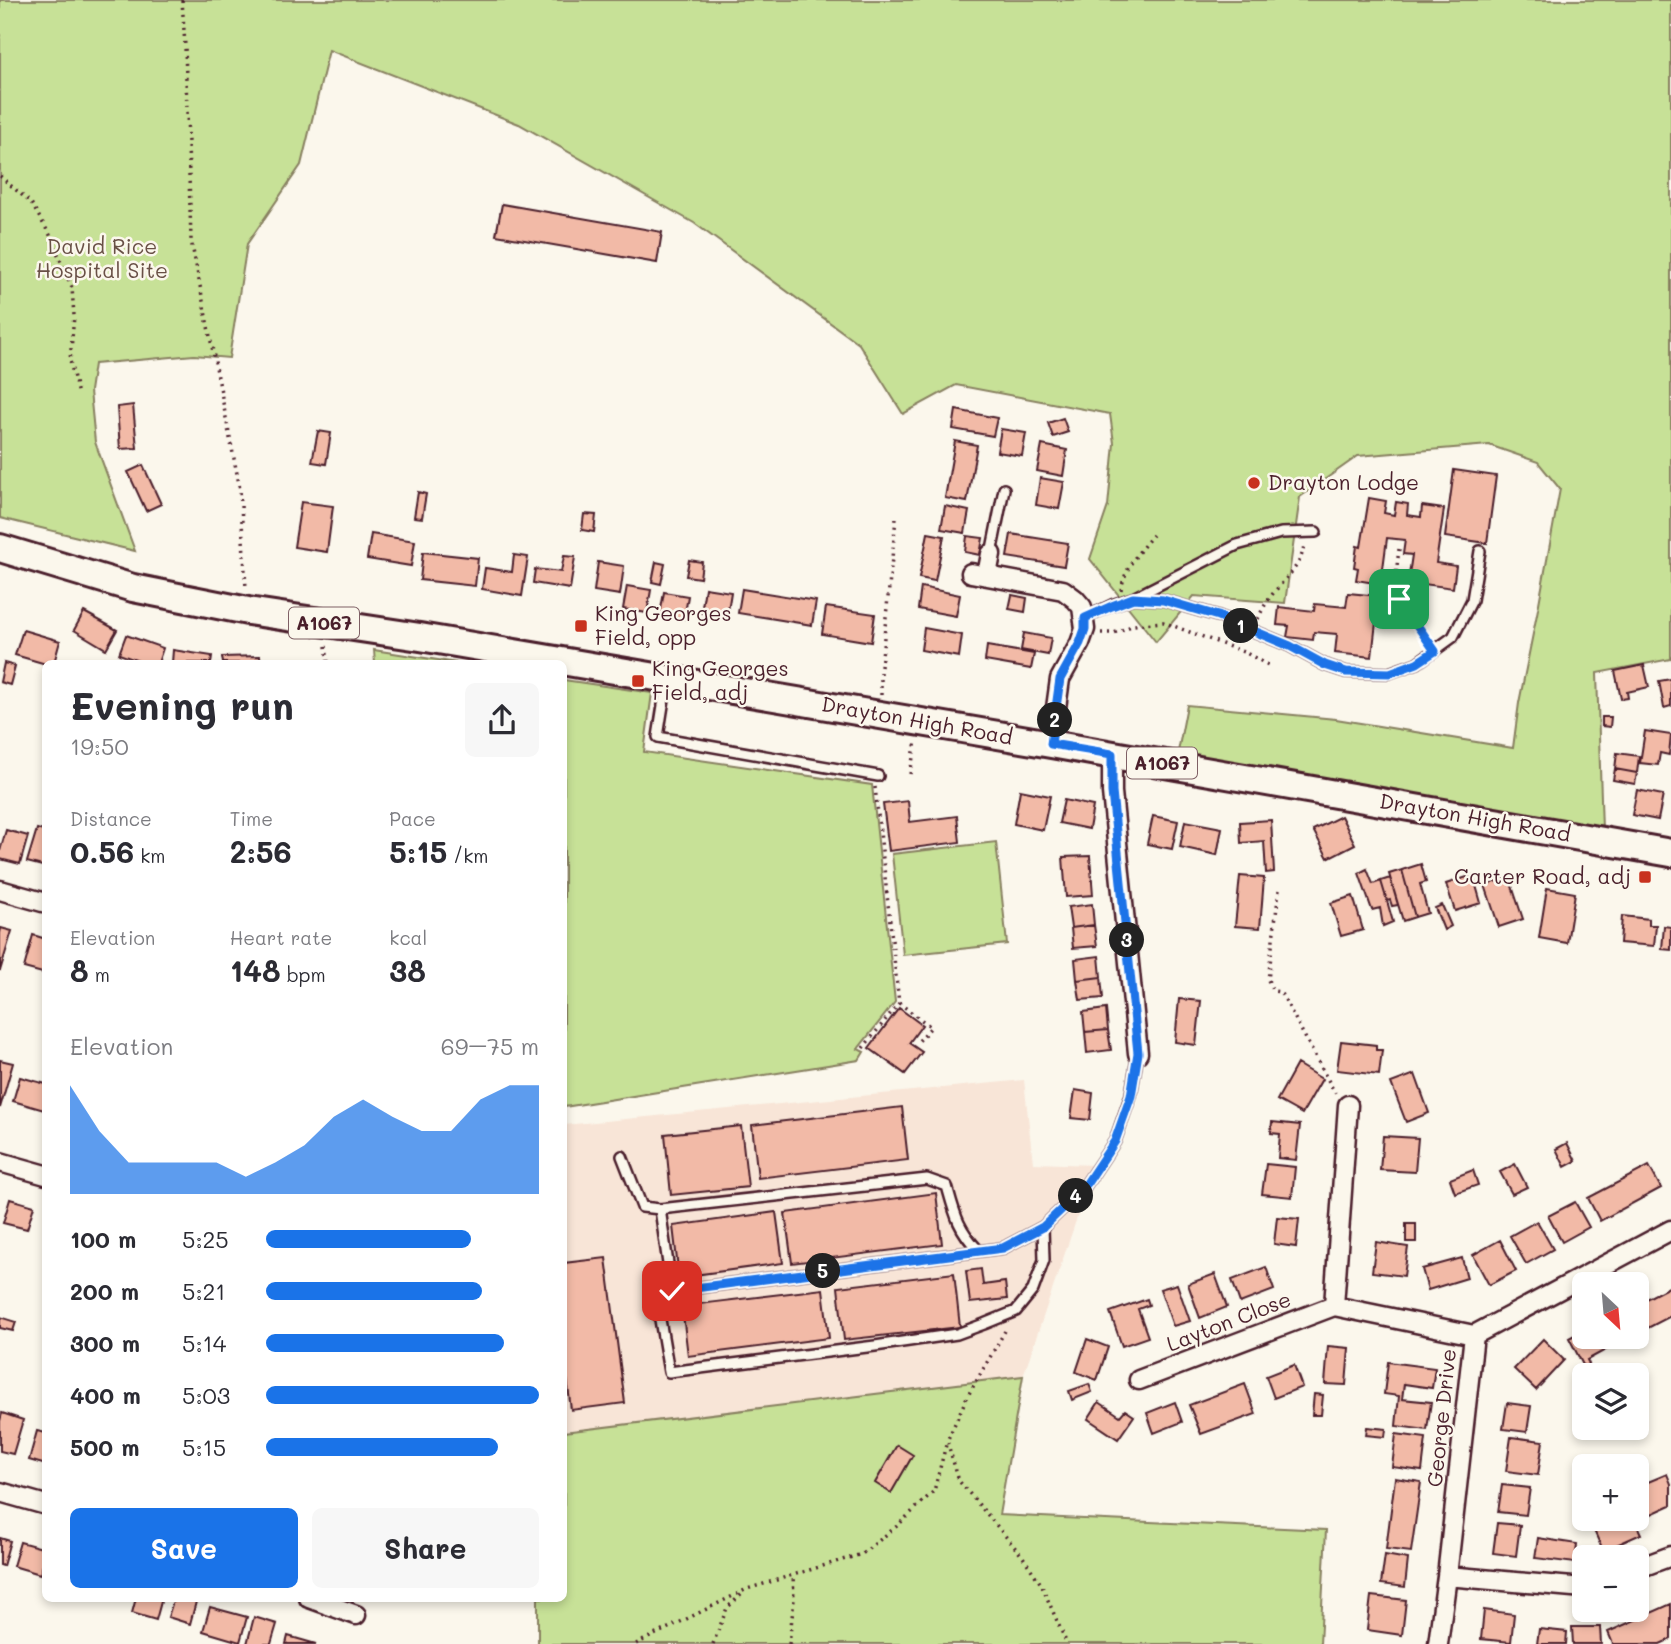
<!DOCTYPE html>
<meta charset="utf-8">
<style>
body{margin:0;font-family:Mali,sans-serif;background:#f7f7f7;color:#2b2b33;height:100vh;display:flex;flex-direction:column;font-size:26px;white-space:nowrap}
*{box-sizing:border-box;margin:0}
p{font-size:23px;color:#7c7c81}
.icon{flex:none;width:38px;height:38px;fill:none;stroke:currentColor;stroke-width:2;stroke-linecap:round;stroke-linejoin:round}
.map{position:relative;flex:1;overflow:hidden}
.sheet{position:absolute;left:42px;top:660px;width:525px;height:942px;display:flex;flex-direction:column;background:#fff;border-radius:10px;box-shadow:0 4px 10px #0003}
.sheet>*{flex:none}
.needle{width:46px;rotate:154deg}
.fabs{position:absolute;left:1572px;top:1272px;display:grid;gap:14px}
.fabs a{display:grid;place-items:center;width:77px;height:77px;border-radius:10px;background:#fff;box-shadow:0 4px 10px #0003;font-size:35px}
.pin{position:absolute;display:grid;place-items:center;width:60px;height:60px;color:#fff;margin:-30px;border-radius:14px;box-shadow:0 4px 10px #0006}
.km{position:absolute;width:35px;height:35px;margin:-18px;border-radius:50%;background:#222;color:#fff;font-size:19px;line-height:35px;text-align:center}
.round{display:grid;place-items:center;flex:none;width:74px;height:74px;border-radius:10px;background:#f7f7f7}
.overview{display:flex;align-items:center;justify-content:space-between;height:119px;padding:0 28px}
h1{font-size:38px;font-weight:700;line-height:52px}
.metrics{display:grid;grid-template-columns:repeat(3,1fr);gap:10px;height:119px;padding:7px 28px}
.metrics div{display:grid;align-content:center}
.metrics b{font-size:30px;font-weight:700}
.metrics small{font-size:19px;font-weight:400}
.metrics p{font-size:19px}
.chart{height:196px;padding:14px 28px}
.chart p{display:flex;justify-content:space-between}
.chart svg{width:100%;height:126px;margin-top:7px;fill:#1a73e8;opacity:.7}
.cta{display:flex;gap:14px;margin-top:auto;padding:14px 28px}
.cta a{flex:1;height:80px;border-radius:10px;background:#1a73e8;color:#fff;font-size:28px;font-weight:700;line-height:80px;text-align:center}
.cta a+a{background:#f7f7f7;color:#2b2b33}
ul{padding:0 28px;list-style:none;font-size:23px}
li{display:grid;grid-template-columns:112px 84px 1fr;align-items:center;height:52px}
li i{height:18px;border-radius:9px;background:#1a73e8}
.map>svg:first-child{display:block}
</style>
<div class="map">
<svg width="1671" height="1644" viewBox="0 0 1671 1644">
<rect width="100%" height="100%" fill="#fbf7ec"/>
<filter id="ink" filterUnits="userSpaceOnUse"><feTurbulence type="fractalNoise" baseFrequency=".0143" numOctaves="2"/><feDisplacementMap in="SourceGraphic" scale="14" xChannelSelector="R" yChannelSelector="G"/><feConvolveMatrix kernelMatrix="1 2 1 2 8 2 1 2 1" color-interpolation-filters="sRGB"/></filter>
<g filter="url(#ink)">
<path fill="#f8e5d7" d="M1024,1080l9,83 62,2 -72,211 -459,56v-307z"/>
<path fill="#c7e197" stroke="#888061" stroke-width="2" d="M0,0h1671v659l-74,14 5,157 -425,-73 10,-52 149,14 177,29 6,-45 19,-94 22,-120 -22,-27 -49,-17 -131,11 -58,41 -15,106 -91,-7 -38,46 -66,-83 18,-53 6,-63 -4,-29 -154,-29 -53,29 -44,-70 -165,-121 -175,-99 -190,-74 -28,115 -54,79 -18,114 -35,-3 -100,9 -4,27 5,51 40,109 -135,-33z
M374,650l83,13h-82z
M564,680l88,13 -8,59 228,33 23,217 -37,47 6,3 -5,8 -295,47z
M996,842l11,102 -104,11 -11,-101z
M1023,1376l-24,139 327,15 -6,114h-782v-46h26v-166z"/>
<path fill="#f2baa7" stroke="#4a1f2b" stroke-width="2" d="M502,204l160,28 -5,31 -161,-28z
M133,405l4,43 -17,1 -3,-42z
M956,410l41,8 -4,18 -40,-7z
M1063,418l5,14 -15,5 -5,-14z
M1001,429l25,4 -4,23 -25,-4z
M318,431l13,2 -5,31 -14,-2z
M955,441l22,4 -10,57 -22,-4z
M1042,445l25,5 -4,26 -26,-5z
M143,465l18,39 -15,7 -18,-39z
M1454,470l42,6 -9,67 -42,-6z
M1040,478l24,4 -5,27 -23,-4z
M418,492l8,2 -4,24 -8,-1z
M1369,498l17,3 -2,12 10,2 2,-13 12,2 -1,11 14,2 1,-11 22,3 -8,54 20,3 -3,22 -45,-6 4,-27 -9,-1 2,-14 -18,-2 -6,46 -25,-4 2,-12 -4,-1 3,-21 4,1z
M301,502l32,4 -6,46 -33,-5z
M945,506l24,5 -4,22 -24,-4z
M584,514l12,1 -2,17 -12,-2z
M928,533l16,3 -9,45 -16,-3z
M371,534l44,7 -4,25 -44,-7z
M1011,534l57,9 -4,23 -57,-9z
M967,536l16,2 -3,17 -15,-3z
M423,552l55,6 -3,28 -55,-6z
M514,555l14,2 -6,39 -40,-7 3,-21 27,4z
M564,556l11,1 -5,32 -37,-6 2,-14 26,3z
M689,560l13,2 -2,16 -14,-2z
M598,562l26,4 -4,29 -26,-4z
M656,562l9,2 -4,20 -9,-2z
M627,586l24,4 -4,23 -24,-4z
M921,587l39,8 -4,21 -38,-7z
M705,588l26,4 -4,25 -26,-4z
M742,589l74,12 -4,24 -74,-12z
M664,592l24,4 -4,23 -24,-4z
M1348,593l31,3 -7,61 -37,-4 2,-19 -23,-2 -1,8 -26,-3 2,-11 -12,-1 2,-18 35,4 1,-7 31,3z
M1012,595l15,3 -2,14 -16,-3z
M826,607l49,7 -4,28 -49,-8z
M84,612l33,18 -11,19 -32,-19z
M924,628l38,7 -3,22 -38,-7z
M23,630l37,11 -6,22 -8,1 -31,-9z
M1024,633l27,5 -3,17 -27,-5z
M126,635l37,13 -5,15h-14l-25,-9z
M987,646l47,8 -3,15 -46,-8z
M173,650l39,6 -1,7h-39z
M260,656l1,7h-38l-1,-6z
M4,663l11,3 -5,19 -10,-3z
M1644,665l5,22 -22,5 1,6 -7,1 -6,-28z
M1671,679v27l-7,2 -5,-27z
M1602,717h9l-1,10 -8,-1z
M1645,731l26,4 -2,20 -9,-2 -2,12 -18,-2z
M1617,753l22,3 -2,17 -22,-4z
M1615,769l22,4 -2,11 -22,-4z
M1020,790l30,6 -7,34 -29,-6z
M1637,790l26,5 -5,25 -26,-5z
M1064,800l29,6 -4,23 -30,-6z
M908,801l2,21 47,-6 3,26 -71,9 -6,-47z
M1153,816l25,5 -6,28 -25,-5z
M1341,816l14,28 -27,14 -15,-28z
M1271,820l3,52 -8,1 -2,-32 -23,2 -1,-21z
M1185,821l37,7 -5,27 -37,-8z
M37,829l9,3v35l-19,-5z
M6,830l22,6 -8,28 -20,-5v-8z
M1090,856l3,39 -27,2 -3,-40z
M1421,864l5,18 -6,2 8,29 -13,4 -13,-47z
M1367,869l6,15 8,-3 6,20 6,21 -10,4 -3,-18 -8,2 -13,-37z
M1402,870l13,47 -12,4 -14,-47z
M1473,875l8,28 -26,8 -9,-27z
M1240,876l24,2 -4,50 -25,-2z
M1509,877l14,42 -24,8 -14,-42z
M1390,878l8,27 -6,1 -2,-6 -3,1 -6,-20z
M1547,888l28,5 -8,50 -28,-5z
M1353,896l10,34 -22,6 -10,-33z
M1092,904l2,21 -23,3 -3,-21z
M1442,905l9,21 -7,4 -9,-22z
M1622,916l27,3v6h7l-2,21 -34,-3z
M1094,925l3,21 -24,2 -2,-20z
M1664,926l7,1v23l-9,-1z
M1,928l11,3 -12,40v-38z
M33,935l13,4v35l-22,-6z
M1099,956l2,21 -24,3 -2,-21z
M1101,977l2,21 -23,2 -3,-20z
M1179,999l22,2 -5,44 -21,-3z
M899,1008l23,17 -13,18 13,9 -17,22 -36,-26z
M1106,1009l2,21 -23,2 -2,-20z
M1108,1030l3,20 -24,3 -2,-21z
M1341,1041l35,4v5h6l-3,25 -42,-5z
M0,1060l13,3 -13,45z
M1297,1064l25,15 -20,35 -25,-14z
M1415,1074l14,39 -23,9 -15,-39z
M20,1077l26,7 -2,26 -31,-9z
M1075,1090l18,3 -3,27 -19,-2z
M902,1107l6,53 -150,18 -6,-53z
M1272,1122l28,3 -4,35 -18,-2 2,-24 -9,-1z
M741,1126l7,61 -77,8 -6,-61z
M1383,1136l35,2 -3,34 -35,-2z
M1567,1143l9,18 -11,6 -9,-18z
M1266,1164l29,3 -3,30 -30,-3z
M1515,1164l12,23 -15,7 -12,-22z
M1649,1166l12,22 -61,33 -12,-23z
M1473,1170l5,15 -23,8 -5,-14z
M936,1193l6,51 -150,19 -7,-50z
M10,1199l24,7 -7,23 -24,-6z
M1575,1202l14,25 -27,15 -14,-26z
M776,1212l7,51 -104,14 -6,-51z
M1277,1217l22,2 -3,28 -22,-3z
M1537,1221l16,28 -27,15 -16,-28z
M1406,1224h10v18h-10z
M1500,1240l16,31 -27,14 -16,-30z
M1376,1242l32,5 -4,29 -32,-4z
M606,1258l19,145 -54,7 -7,-55v-92z
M1462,1258l5,20 -39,12 -6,-21z
M1266,1267l8,23 -34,13 -8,-23z
M981,1269l2,16 22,-3 2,17 -37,4 -4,-32z
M954,1273l6,54 -116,13 -6,-53z
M1215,1274l12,33 -27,11 -12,-34z
M1177,1284l13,37 -17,5 -13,-37z
M1671,1286v30l-35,18v-30z
M823,1289l6,49 -141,18 -6,-50z
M1147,1299l2,6 -11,4 10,28 -26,9 -12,-34z
M0,1317l16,5 -3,9 -13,-3z
M1584,1330v7h38l2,3 -37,20 2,4 -5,3 -15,-29z
M1087,1339l21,8 -11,33 -21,-8z
M1543,1339l21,21 -28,30 -22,-21z
M1328,1346l21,2 -3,37 -21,-1z
M1388,1362l47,6 -3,20 -28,-4 -2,15 29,3 -4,28 -31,-4 3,-30 -15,-2z
M1294,1365l8,22 -28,11 -8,-22z
M1089,1384l3,8 -20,8 -3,-9z
M1245,1384l11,30 -55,20 -12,-29z
M1314,1394l9,1 -2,20h-9z
M1099,1402l21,14 5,-6 9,6 -16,23 -30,-20z
M1175,1402l7,20 -28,11 -7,-20z
M1507,1403l24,3 -4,26 -24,-3z
M2,1413l21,7 -10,34 -13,-3v-30z
M1367,1427l19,2 -1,8 -19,-2z
M37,1431l9,2v32l-17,-5z
M1396,1434l30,4 -4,33 -30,-4z
M1511,1437l32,4 -5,34 -32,-4z
M897,1445l16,10 -22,38 -16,-10z
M1667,1474l4,10v21l-26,12 -9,-21v-9z
M1395,1478l26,4 -10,70 -25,-3z
M1502,1485l28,3 -4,27 -28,-3z
M1607,1519h27l7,15 -38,17 -11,-25z
M1497,1523l23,2 -4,31 -23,-3z
M0,1538l10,3 -7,25 -3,-1z
M1538,1538l39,6 -2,19 -40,-5z
M20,1542l26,7v7l-6,18 -27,-8z
M1385,1555l23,4 -3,28 -24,-3z
M1371,1596l35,4 -4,35 -35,-5z
M136,1598h26l-6,22 -24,-7z
M174,1598h23l-7,26 -22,-7z
M1671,1604v35l-11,5h-47l-5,-12z
M210,1607l37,10 -7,25 -37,-11z
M1484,1610l30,4 -3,28 -30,-3z
M254,1617l23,7 -6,20h-24z
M1572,1627h28l1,17h-28z
M1539,1629l28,3 -1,12h-29z
M288,1636l28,8h-30z"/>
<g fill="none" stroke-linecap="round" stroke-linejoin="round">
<defs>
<path id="service" d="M991,554l13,-65
M1135,597l102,-52 44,-12 35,-1
M1085,618l27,-13 21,-7 30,2 55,16 72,30 35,19 21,7 43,1 28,-10 36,-26 19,-37 8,-49
M667,680l-9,57 220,39
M622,1156l20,51 18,2
M979,1251c-21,-22 -24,-36 -32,-65l-20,-7 -267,30 12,82 331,-43 40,-21 40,-38 32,-48 16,-46 7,-42
M672,1291l-14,17 11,64 206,-26 82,-12 27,-10 32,-13 17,-21 11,-30 -1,-33"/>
<path id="minor" d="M971,573l92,17 12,9 7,8 3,22 -5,14 -20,36 -9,65
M987,575l4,-21
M1112,754v38l26,261
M0,890l46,13
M0,1162l46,13
M1334,1306l140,29
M1139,1380l195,-74 14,-201
M0,1492l46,13
M1636,1569l35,-13
M1447,1576l137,12
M309,1598l47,17
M1438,1644l9,-68 27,-241 197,-105"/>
<path id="primary" d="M0,548l133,40 115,23 172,26 631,107 620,109"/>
</defs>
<use href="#service" stroke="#4a1f2b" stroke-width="14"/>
<use href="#minor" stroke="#4a1f2b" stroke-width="23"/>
<use href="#primary" stroke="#4a1f2b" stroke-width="32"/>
<path stroke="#4a1f2b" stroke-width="3.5" stroke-dasharray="2 5" stroke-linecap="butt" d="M182,0l3,46 6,194 49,249 6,99
M0,176l31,27 19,32 22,53 2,28 -4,45 8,34
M1399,549l-4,34 4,16 30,43
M1121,590c4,-22 17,-38 32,-55
M1258,619c4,-10 11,-21 18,-29 12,-15 27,-26 28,-47
M1101,633h13l20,-8 29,-3 83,31 24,13
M326,646l2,17
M881,695v-28l15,-149
M910,774l6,-33
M1279,890l-11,90 5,11 7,1 5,8 50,93
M899,1003l32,24 -15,17
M863,1048l36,-45 -24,-216
M1005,1331l-39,68 -19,42 12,40 64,76 18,27 26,60
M636,1644l111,-55 115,-35 35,-28 37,-35 13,-50
M713,1644l14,-36 16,-15
M789,1644l5,-44 -1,-25"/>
<use href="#service" stroke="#fbf7ec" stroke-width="9"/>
<use href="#minor" stroke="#fbf7ec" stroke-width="18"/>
<use href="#primary" stroke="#fbf7ec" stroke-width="26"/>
</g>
</g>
<g fill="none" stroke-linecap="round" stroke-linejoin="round" filter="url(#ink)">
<defs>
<path id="route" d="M672,1291l331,-43 40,-21 40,-38 32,-48 16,-45 7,-43 -26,-261v-38l-61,-10 9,-65 20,-36 5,-14v-11l27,-12 21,-8 30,2 55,16 72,30 35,19 21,7 44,1 27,-10 18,-12 -36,-52"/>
</defs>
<use href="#route" stroke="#fff" stroke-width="14"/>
<use href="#route" stroke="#1a73e8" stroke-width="9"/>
</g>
<g fill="#c8321e" stroke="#fbf7ec" stroke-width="2.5">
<circle cx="1254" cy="483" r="7"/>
<rect x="574" y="619" width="14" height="14" rx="3.5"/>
<rect x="631" y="674" width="14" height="14" rx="3.5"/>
<rect x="1638" y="870" width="14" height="14" rx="3.5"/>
</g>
<g text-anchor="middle" stroke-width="5" stroke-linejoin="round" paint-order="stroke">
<g fill="#fbf7ec" stroke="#7f6065" stroke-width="2">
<rect x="289" y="607.5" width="70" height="31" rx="5"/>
<rect x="1127" y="747.5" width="70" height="31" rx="5"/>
</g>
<g font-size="19" font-weight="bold" fill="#4a1f2b">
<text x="324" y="630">A1067</text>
<text x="1162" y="770">A1067</text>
</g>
<g font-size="21" fill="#695046" stroke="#fbf7ec">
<text x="102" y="254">David Rice<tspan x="102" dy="24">Hospital Site</tspan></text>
</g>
<g font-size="21" fill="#4a1f2b" stroke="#fbf7ec" text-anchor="start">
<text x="1268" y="490">Drayton Lodge</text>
<text x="595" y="621">King Georges<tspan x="595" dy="24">Field, opp</tspan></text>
<text x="652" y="676">King Georges<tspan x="652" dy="24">Field, adj</tspan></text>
<text x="1631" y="884" text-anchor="end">Carter Road, adj</text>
</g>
<g font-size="21" fill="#4a1f2b" stroke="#fbf7ec">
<text transform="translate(917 721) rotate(10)" y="7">Drayton High Road</text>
<text transform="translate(1475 818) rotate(10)" y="7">Drayton High Road</text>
<text transform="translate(1229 1322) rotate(-21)" y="7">Layton Close</text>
<text transform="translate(1442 1418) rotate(-84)" y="7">George Drive</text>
</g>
</g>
</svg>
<div class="fabs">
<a><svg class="needle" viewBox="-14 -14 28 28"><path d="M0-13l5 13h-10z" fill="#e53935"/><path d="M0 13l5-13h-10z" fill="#7c7c81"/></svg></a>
<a><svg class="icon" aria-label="layers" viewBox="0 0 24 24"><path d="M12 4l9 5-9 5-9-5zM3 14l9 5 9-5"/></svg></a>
<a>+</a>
<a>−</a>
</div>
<div class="pin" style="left:1399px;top:599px;background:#1e9e55"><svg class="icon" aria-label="arrive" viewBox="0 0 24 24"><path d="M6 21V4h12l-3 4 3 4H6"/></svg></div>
<div class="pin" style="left:672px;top:1291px;background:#d93025"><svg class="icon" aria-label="check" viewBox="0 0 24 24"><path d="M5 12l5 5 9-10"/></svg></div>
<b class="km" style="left:1241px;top:626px">1</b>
<b class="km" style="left:1055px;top:720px">2</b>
<b class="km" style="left:1127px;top:940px">3</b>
<b class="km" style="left:1076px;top:1196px">4</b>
<b class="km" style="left:823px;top:1271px">5</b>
<section class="sheet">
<div class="overview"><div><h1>Evening run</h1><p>19:50</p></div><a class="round"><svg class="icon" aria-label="share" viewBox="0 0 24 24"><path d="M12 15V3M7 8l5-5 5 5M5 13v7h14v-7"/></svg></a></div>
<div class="metrics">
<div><p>Distance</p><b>0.56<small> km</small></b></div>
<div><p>Time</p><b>2:56</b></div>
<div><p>Pace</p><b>5:15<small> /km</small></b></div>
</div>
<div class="metrics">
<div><p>Elevation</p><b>8<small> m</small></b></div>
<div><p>Heart rate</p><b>148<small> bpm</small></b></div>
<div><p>kcal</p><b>38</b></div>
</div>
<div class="chart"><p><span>Elevation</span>69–75 m</p>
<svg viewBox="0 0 160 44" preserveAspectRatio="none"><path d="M0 44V6L10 22L20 33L30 33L40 33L50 33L60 38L70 33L80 27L90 17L100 11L110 17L120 22L130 22L140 11L150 6L160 6V44z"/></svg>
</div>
<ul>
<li><b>100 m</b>5:25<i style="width:75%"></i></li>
<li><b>200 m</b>5:21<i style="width:79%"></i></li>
<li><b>300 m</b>5:14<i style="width:87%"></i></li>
<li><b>400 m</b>5:03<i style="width:100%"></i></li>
<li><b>500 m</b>5:15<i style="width:85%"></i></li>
</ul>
<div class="cta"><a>Save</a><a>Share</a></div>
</section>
</div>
